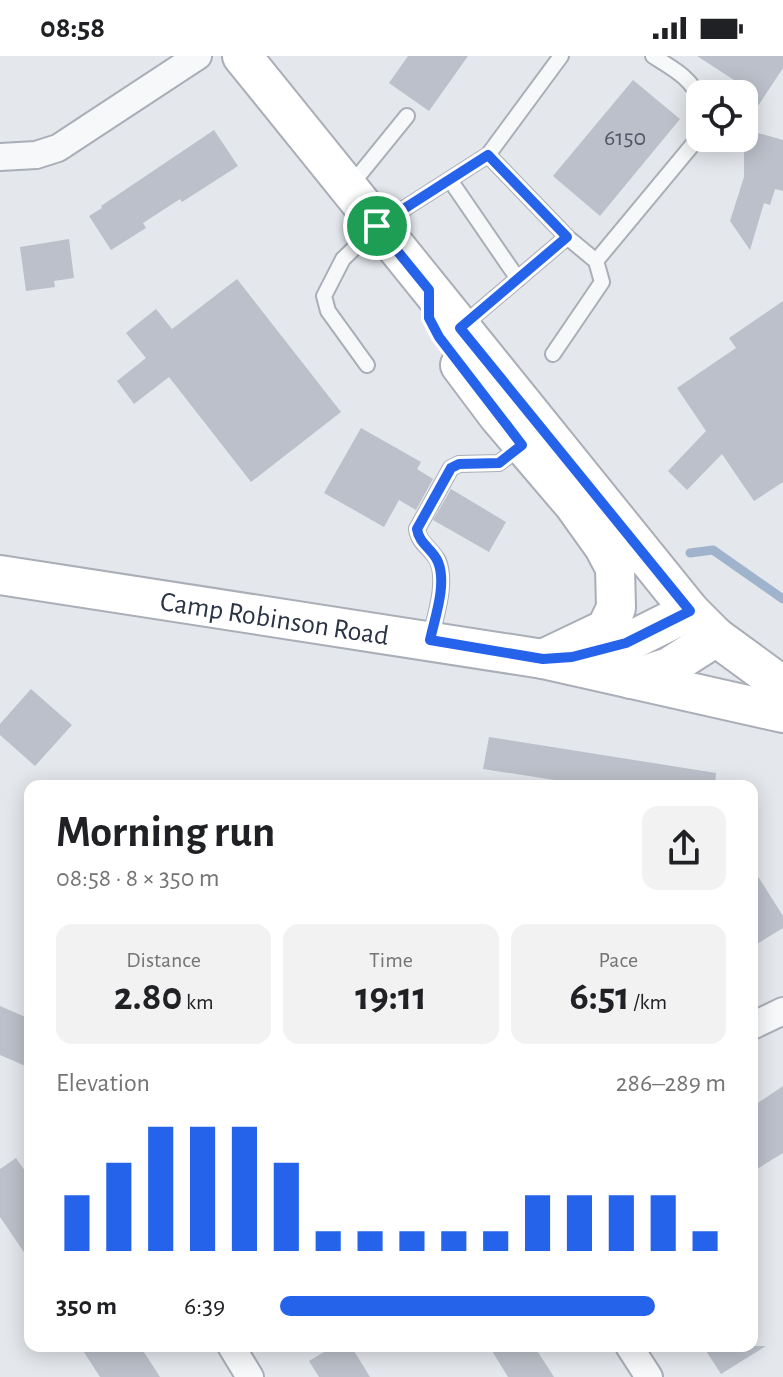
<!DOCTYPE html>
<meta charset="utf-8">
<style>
body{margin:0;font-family:"Alegreya Sans",sans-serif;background:#f2f2f2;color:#202124;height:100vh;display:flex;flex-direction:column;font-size:30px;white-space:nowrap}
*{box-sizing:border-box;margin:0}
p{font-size:26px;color:#757577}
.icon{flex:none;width:44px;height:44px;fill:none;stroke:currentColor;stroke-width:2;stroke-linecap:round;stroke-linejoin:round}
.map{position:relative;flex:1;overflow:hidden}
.sheet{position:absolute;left:24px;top:724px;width:734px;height:572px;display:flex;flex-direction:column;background:#fff;border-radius:16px;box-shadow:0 4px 20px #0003}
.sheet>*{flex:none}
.tools{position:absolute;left:686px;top:24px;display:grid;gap:16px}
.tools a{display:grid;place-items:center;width:72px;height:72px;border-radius:16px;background:#fff;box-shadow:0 4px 20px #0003;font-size:40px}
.pin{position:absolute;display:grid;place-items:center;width:68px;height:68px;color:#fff;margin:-34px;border:4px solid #fff;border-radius:50%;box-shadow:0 2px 8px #0007}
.round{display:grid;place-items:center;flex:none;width:84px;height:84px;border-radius:16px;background:#f2f2f2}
.summary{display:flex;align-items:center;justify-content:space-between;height:136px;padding:0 32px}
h1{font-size:44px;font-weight:600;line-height:60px}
.metrics{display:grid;grid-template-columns:repeat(3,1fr);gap:12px;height:136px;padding:8px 32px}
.metrics div{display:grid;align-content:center;border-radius:16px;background:#f2f2f2;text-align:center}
.metrics b{font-size:40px;font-weight:600}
.metrics small{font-size:22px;font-weight:400}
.metrics p{font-size:22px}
.chart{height:224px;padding:16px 32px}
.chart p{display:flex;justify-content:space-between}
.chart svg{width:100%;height:144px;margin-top:8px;stroke:#2563eb;stroke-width:6}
ul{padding:0 32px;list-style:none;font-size:26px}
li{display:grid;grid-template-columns:128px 96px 1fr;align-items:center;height:60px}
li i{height:20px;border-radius:10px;background:#2563eb}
.status{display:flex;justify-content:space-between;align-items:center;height:56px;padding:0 40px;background:#fff;direction:ltr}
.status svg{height:22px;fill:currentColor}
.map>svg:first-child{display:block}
</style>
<div class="status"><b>08:58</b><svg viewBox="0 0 49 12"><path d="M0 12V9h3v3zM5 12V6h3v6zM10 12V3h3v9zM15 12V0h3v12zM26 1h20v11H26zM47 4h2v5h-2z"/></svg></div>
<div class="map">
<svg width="783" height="1321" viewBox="0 0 783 1321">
<rect width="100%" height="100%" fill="#e4e7ec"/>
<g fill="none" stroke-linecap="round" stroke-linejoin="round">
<path stroke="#9fb4cc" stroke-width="9" d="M690,497l23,-3 70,49"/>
</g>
<path fill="#bbc0ca" d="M408,0h60l-39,55 -40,-28z
M697,0h86v12l-39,59v-33h-19l9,-14z
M633,24l47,39 -80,97 -47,-40z
M744,73l39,11v51l-8,-2 -5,16 -6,-2 -14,47 -20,-29 14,-44z
M214,74l24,36 -56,36 -2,-3 -37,24 3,5 -35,22 -22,-34 13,-8 -1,-2z
M69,183l5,39 -20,3 1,6 -29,4 -6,-44z
M237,223l104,133 -90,70 -82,-105 -35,27 -17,-23 29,-23 -20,-25 30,-24 16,20z
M783,245v181l-29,19 -32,-47 -35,36 -19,-19 38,-40 -29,-43 59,-40 -7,-10z
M361,372l60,34 -4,7 16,10 -17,31 -17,-10 -15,27 -60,-34z
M451,433l55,33 -17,30 -56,-32z
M31,633l41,36 -37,41 -35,-31v-11z
M489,681l227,36 -1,13h-122l-110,-17z
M752,811l31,49v12l-31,19z
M0,950l30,13v49l-30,-13z
M783,1030v67l-31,19v-65z
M16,1102l14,20v83l-30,-44v-48z
M80,1290h60l20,31h-60z
M334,1290h17l19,31h-51l-10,-16z
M489,1290h45l20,31h-46z
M703,1290h63l-45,28z"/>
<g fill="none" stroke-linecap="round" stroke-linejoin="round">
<defs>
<path id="lane" d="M653,0c19,12 39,22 47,44
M488,99l79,82
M450,124l68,99
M351,129l56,-69
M461,271l106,-90 29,24 98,-118 6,-13
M553,298l49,-72 -6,-21
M367,309l-39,-54 -4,-15 19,-37 34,-33 111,-71 73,-99
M430,584c5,-23 17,-56 8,-79 -6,-12 -19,-17 -21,-32l34,-61 8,-4 40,-1 23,-18"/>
<path id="street" d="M0,101l36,-2 22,-7 140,-92
M752,970l31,-15
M231,1290l19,31
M629,1290l20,31"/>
<g id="secondary">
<path d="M242,0l448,555 26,26 67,49"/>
<path d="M460,309l39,52 75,88 30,42 11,21 1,40 -10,21 -63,30"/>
<path id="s1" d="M0,519l543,84 240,54"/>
<path d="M578,600l48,-13 64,-32"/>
<path d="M631,623l38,-12 47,-30"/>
</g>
</defs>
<use href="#lane" stroke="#a9aeb7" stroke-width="18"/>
<use href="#street" stroke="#a9aeb7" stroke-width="30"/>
<use href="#secondary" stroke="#a9aeb7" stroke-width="42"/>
<use href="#lane" stroke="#f7f8fa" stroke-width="14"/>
<use href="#street" stroke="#f7f8fa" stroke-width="26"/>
<use href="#secondary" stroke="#fff" stroke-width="38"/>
</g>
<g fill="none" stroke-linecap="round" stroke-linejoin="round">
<defs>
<path id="route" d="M488,99l79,82 -107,91 230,283 -64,32 -54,14 -29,2 -113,-19c5,-23 17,-56 8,-78 -5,-13 -19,-18 -21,-33l34,-61 8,-4 40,-1 23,-18 -83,-108 -10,-19v-28l-52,-64z"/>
</defs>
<use href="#route" stroke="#fff" stroke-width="16"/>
<use href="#route" stroke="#2563eb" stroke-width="10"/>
</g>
<g text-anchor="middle" stroke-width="6" stroke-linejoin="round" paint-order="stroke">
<g font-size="24" fill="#4f5766">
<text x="625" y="89">6150</text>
</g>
<g font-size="28" fill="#2b3445" stroke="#f4f6f9">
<text dy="10" stroke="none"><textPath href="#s1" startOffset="278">Camp Robinson Road</textPath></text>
</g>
</g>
</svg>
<div class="tools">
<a><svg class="icon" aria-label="locate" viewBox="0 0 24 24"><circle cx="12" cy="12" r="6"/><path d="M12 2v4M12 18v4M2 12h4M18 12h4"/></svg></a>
</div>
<div class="pin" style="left:377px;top:170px;background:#1e9e55"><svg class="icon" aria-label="arrive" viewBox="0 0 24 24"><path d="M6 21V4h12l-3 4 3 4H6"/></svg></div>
<section class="sheet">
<div class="summary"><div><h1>Morning run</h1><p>08:58 · 8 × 350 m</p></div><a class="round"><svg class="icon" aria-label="share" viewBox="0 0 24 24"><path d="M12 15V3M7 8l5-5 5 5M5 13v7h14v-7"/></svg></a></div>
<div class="metrics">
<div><p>Distance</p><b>2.80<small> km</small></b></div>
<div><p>Time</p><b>19:11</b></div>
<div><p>Pace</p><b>6:51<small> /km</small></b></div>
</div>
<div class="chart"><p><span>Elevation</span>286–289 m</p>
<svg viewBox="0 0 160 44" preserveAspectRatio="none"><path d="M5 44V27M15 44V17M25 44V6M35 44V6M45 44V6M55 44V17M65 44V38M75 44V38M85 44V38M95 44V38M105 44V38M115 44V27M125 44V27M135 44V27M145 44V27M155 44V38"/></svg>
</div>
<ul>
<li><b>350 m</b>6:39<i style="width:84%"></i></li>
</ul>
</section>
</div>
